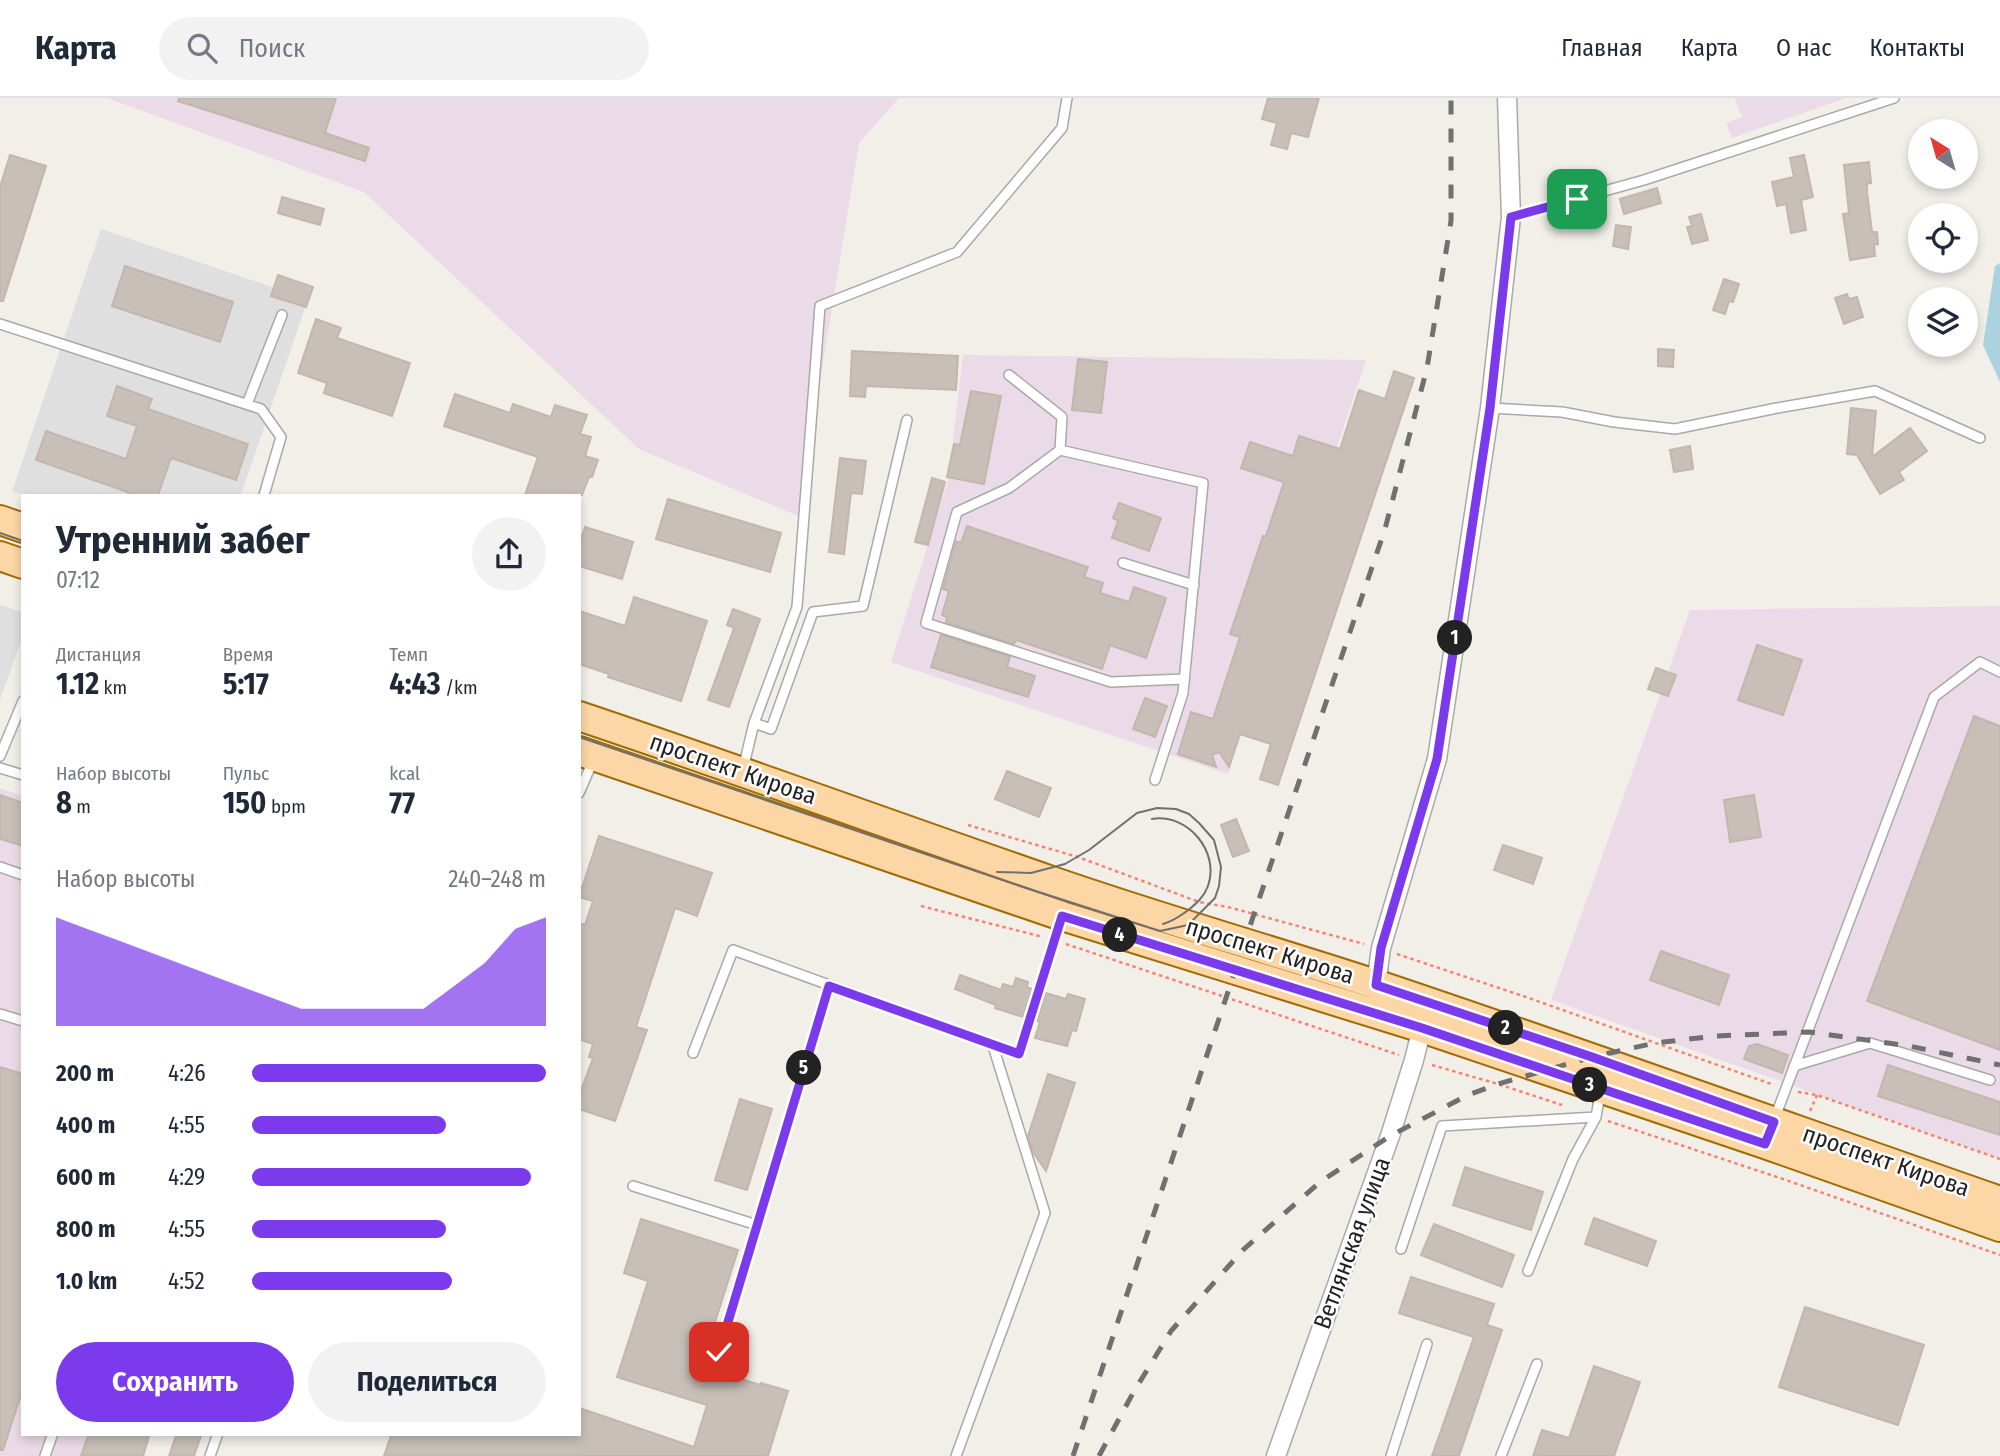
<!DOCTYPE html>
<html lang="ru">
<meta charset="utf-8">
<style>
body{margin:0;font-family:"Fira Sans Condensed",sans-serif;background:#f2f2f3;color:#1f2937;height:100vh;display:flex;flex-direction:column;font-size:26px;white-space:nowrap}
*{box-sizing:border-box;margin:0}
p{font-size:23px;color:#747a83}
.icon{flex:none;width:38px;height:38px;fill:none;stroke:currentColor;stroke-width:2;stroke-linecap:round;stroke-linejoin:round}
.map{position:relative;flex:1;overflow:hidden}
.side{position:absolute;left:21px;top:396px;width:560px;height:942px;display:flex;flex-direction:column;background:#fff;border-radius:0px;box-shadow:0 4px 10px #0003}
.side>*{flex:none}
.needle{width:46px;rotate:323deg}
.fabs{position:absolute;left:1908px;top:21px;display:grid;gap:14px}
.fabs a{display:grid;place-items:center;width:70px;height:70px;border-radius:50%;background:#fff;box-shadow:0 4px 10px #0003;font-size:35px}
.pin{position:absolute;display:grid;place-items:center;width:60px;height:60px;color:#fff;margin:-30px;border-radius:14px;box-shadow:0 4px 10px #0006}
.km{position:absolute;width:35px;height:35px;margin:-18px;border-radius:50%;background:#222;color:#fff;font-size:19px;line-height:35px;text-align:center}
.round{display:grid;place-items:center;flex:none;width:74px;height:74px;border-radius:37px;background:#f2f2f3}
.summary{display:flex;align-items:center;justify-content:space-between;height:119px;padding:0 35px}
h1{font-size:38px;font-weight:700;line-height:52px}
.figures{display:grid;grid-template-columns:repeat(3,1fr);gap:10px;height:119px;padding:7px 35px}
.figures div{display:grid;align-content:center}
.figures b{font-size:30px;font-weight:700}
.figures small{font-size:19px;font-weight:400}
.figures p{font-size:19px}
.chart{height:196px;padding:14px 35px}
.chart p{display:flex;justify-content:space-between}
.chart svg{width:100%;height:126px;margin-top:7px;fill:#7c3aed;opacity:.7}
.action{display:flex;gap:14px;margin-top:auto;padding:14px 35px}
.action a{flex:1;height:80px;border-radius:42px;background:#7c3aed;color:#fff;font-size:28px;font-weight:700;line-height:80px;text-align:center}
.action a+a{background:#f2f2f3;color:#1f2937}
ul{padding:0 35px;list-style:none;font-size:23px}
li{display:grid;grid-template-columns:112px 84px 1fr;align-items:center;height:52px}
li i{height:18px;border-radius:9px;background:#7c3aed}
header{display:flex;align-items:center;gap:42px;box-sizing:border-box;height:98px;padding:0 35px;background:#fff;border-bottom:2px solid #e0e1e3}
header strong{font-size:33px}
nav{display:flex;gap:38px;margin-inline-start:auto;font-size:24px}
.search{width:490px;height:63px;background:#f2f2f3;display:flex;align-items:center;gap:18px;box-sizing:border-box;padding:0 24px;border-radius:38px;color:#747a83;font-size:26px}
.map>svg:first-child{display:block}
</style>
<header>
<strong>Карта</strong>
<div class="search"><svg class="icon" aria-label="search" viewBox="0 0 24 24"><circle cx="10" cy="10" r="6"/><path d="M15 15l6 6"/></svg>Поиск</div>
<nav><a>Главная</a><a>Карта</a><a>О нас</a><a>Контакты</a></nav>
</header>
<div class="map">
<svg width="2000" height="1358" viewBox="0 0 2000 1358">
<rect width="100%" height="100%" fill="#f2efe9"/>
<path fill="#e0dfdf" d="M101,131l207,70 -67,196h-218l-11,-3z
M0,507l23,7v23l-23,65z"/>
<path fill="#ebdbe8" d="M107,0h792l-40,45 -61,373 -159,-67 -275,-257z
M1735,0h111l-114,40 -6,-15 16,-6z
M963,257l403,5 -138,414 -337,-112 57,-181z
M2000,508v553l-449,-159 139,-390z
M0,690l23,8v637h128l-7,23h-144z"/>
<path fill="#aad3df" d="M2000,165v119l-17,-37 12,-79z"/>
<path fill="#c7bfb8" stroke="#c4b6ab" stroke-width="2" d="M179,0h157l-11,35 44,15 -4,13 -187,-60z
M1268,0h51l-11,39 -17,-4 -4,16 -16,-4 6,-22 -15,-4z
M10,57l36,11 -43,135h-3v-114z
M1804,57l9,42 -12,3 5,30 -15,3 -5,-29 -9,2 -5,-24 22,-5 -4,-19z
M1869,64l2,21 -4,1v8l5,40h5l1,12 -4,1 1,11 -25,4 -7,-46 6,-1 -5,-48z
M1657,90l4,15 -37,11 -4,-15z
M282,99l42,12 -4,16 -42,-12z
M1701,116l7,26 -16,4 -5,-17 5,-1 -3,-9z
M1616,127l15,2 -3,22 -15,-3z
M125,168l108,36 -13,40 -108,-36z
M278,177l35,12 -7,20 -35,-11z
M1724,181l15,5 -6,18 -4,-1 -4,13 -12,-4z
M1847,196l2,5 8,-2 6,20 -19,7 -9,-26z
M316,221l25,9 -4,10 73,25 -18,53 -68,-23 3,-10 -29,-10z
M1658,251l16,1 -1,17 -15,-1z
M852,253l106,5 -2,34 -90,-4 -1,11 -15,-1z
M1078,261l29,3 -6,51 -29,-3z
M1394,273l20,7 -136,407 -18,-6 11,-35 -31,-10 -11,33 -10,-15 -7,3 4,12 -38,-13 13,-42 22,7 27,-82 -10,-3 33,-98h3l18,-54 -43,-14 9,-26 43,14 6,-20 41,13 19,-59 26,9z
M117,288l35,13 -4,10 100,35 -12,36 -65,-22 -13,37h-22l-100,-35 10,-29 80,28 11,-33 -30,-10z
M971,293l30,5 -17,88 -37,-7 7,-33 6,1z
M455,296l55,19 3,-9 38,13 4,-12 32,10 -7,19 11,3 -6,19 13,4 -6,17h-3l-7,18h-57l13,-38 -94,-31z
M1851,310l25,3 -4,46 38,-29 17,23 -28,21 5,8 -24,14 -23,-39 -10,-1z
M1690,348l3,23 -19,3 -4,-22z
M840,360l26,3 -4,33 -11,-1 -7,61 -15,-2z
M932,380l13,4 -17,63 -13,-3z
M668,401l113,34 -11,39 -114,-33z
M1119,405l42,15 -12,33 -37,-13 6,-17 -5,-3z
M967,428l121,41 -4,10 19,6 -3,10 29,9 5,-15 32,11 -20,60 -36,-13 -8,24 -86,-29 -2,4 -68,-22 1,-5 -5,-2 7,-24 -6,-2 13,-48 5,2z
M585,429l48,15 -11,37 -43,-13v-21z
M634,499l73,24 -26,80 -73,-24 1,-3 -30,-10v-53l46,15z
M733,511l27,10 -31,88 -21,-7 26,-72 -7,-3z
M941,537l69,22 -3,10 28,9 -7,21 -97,-30z
M1757,547l45,15 -19,55 -45,-15z
M1656,570l20,7 -8,21 -20,-7z
M1145,600l22,8 -12,31 -22,-8z
M1974,618l26,10v324l-133,-49z
M1007,673l44,17 -12,29 -44,-18z
M0,697l23,8v43l-23,-7z
M1754,697l7,42 -31,5 -6,-42z
M1236,721l13,32 -16,6 -12,-32z
M599,738l113,37 -15,43 -22,-8 -39,119 11,3 -32,91 -36,-12v-13l14,-38 -4,-1 4,-13 -14,-5v-116l6,2 8,-24 -14,-4z
M1503,747l39,13 -9,26 -39,-14z
M1661,853l68,24 -10,30 -69,-25z
M960,877l41,15 2,-6 10,3 3,-9 12,4 -1,5 5,2 -9,28 -28,-9 1,-3 -41,-16z
M1046,895l20,6 2,-5 17,5 -9,32 -4,-1 -5,16 -32,-8 5,-16 -3,-1z
M1757,946l31,11 -6,18 -38,-14 5,-13z
M1888,967l112,37v33l-122,-39z
M0,969l23,7v314l-20,62h-3z
M1048,976l27,9 -29,88 -13,-19 -5,-16z
M740,1001l32,10 -25,81 -32,-10z
M1465,1069l78,25 -12,38 -78,-25z
M1594,1120l62,23 -9,25 -62,-22z
M641,1121l97,31 -37,116 59,19 1,-2 27,8 -20,65h-384l8,-23h187v-25l115,39 13,-42 -90,-28 31,-96 -24,-8z
M1434,1126l80,31 -12,32 -81,-32z
M1411,1179l83,27 -7,21 15,5 -43,126h-27l42,-119 -75,-24z
M1805,1209l119,38 -26,80 -119,-38z
M1594,1268l46,16 -26,74h-81l9,-26 27,8z
M89,1335h61l-7,23h-62z
M177,1335h25l-8,23h-25z"/>
<g fill="none" stroke-linecap="round" stroke-linejoin="round">
<defs>
<path id="service" d="M1511,119l133,-37 250,-82
M0,226l261,85 20,28 -17,58
M1009,277l53,42 -2,33 -51,38 -52,24 -31,111 185,59 73,-3
M247,306l35,-89
M1490,310l72,4 52,10 61,7 102,-21 98,-17 105,47
M1060,352l143,33 -20,210 -28,87
M1123,465l71,22
M754,625l17,6 42,-117 50,-6 44,-186
M0,658l23,-55
M0,670l23,7
M743,671l11,-46 43,-116 23,-301 137,-54 105,-124 5,-30
M579,695l14,-32
M0,769l23,8
M0,916l23,7
M693,955l40,-103 286,104 42,-133
M1794,968l76,-23 120,37
M1774,1022l160,-423 46,-35 20,10
M633,1088l124,39
M1401,1151l41,-123 154,-9 4,-23
M1528,1173l45,-112 23,-42
M719,1254l110,-366
M45,1358l8,-23
M210,1358l8,-23
M956,1358l89,-243 -52,-167
M1391,1358l36,-112
M1501,1358l36,-92"/>
<path id="minor" d="M1376,887l5,-37 56,-189 53,-351 21,-191 -4,-119
M1276,1358l114,-320 24,-76 8,-32"/>
<path id="primary" d="M0,422l23,8
M0,458l23,8
M579,618c158,53 314,110 470,164 112,39 226,71 338,108 205,69 409,142 613,213
M579,653l483,165 360,112 343,116 235,83"/>
</defs>
<use href="#service" stroke="#a9a9a9" stroke-width="12"/>
<use href="#minor" stroke="#a9a9a9" stroke-width="21"/>
<use href="#primary" stroke="#a06b00" stroke-width="32"/>
<path stroke="#fa8072" stroke-width="2.5" stroke-dasharray="3.5 3.5" stroke-linecap="butt" d="M968,727l110,32 121,45 29,5 136,37
M921,808l122,31
M1066,846l333,111
M1397,856l129,43 248,88
M1432,967l66,19 64,21
M1798,994l19,3 183,64
M1810,1013l7,-16
M1608,1023l175,58 217,76"/>
<use href="#service" stroke="#fff" stroke-width="9"/>
<use href="#minor" stroke="#fff" stroke-width="18"/>
<use href="#primary" stroke="#fcd6a4" stroke-width="28"/>
<path stroke="#707070" stroke-width="2" d="M0,435l23,8
M579,639l444,150 137,44 28,-6 27,-27 4,-12 2,-19 -7,-27 -15,-17 -10,-9 -13,-5 -19,-1 -20,5 -48,37 -24,14 -34,9 -34,-1
M1152,721c36,-6 68,33 56,67 -4,11 -12,18 -21,25 -8,6 -14,10 -24,13"/>
<path stroke="#707070" stroke-width="5" stroke-dasharray="14 14" stroke-linecap="butt" d="M1073,1358l181,-542 131,-385 42,-161 24,-147v-123
M1099,1358l34,-63 38,-62 72,-81 77,-68 70,-46 78,-41 30,-11 94,-27 63,-14 61,-7 93,-4 100,14 91,19"/>
</g>
<g fill="none" stroke-linecap="round" stroke-linejoin="round">
<defs>
<path id="route" d="M719,1254l110,-366 190,68 43,-138 360,112 343,116 9,-22 -182,-65 -216,-72 5,-37 56,-189 53,-351 21,-191 66,-18"/>
</defs>
<use href="#route" stroke="#fff" stroke-width="14"/>
<use href="#route" stroke="#7c3aed" stroke-width="9"/>
</g>
<g text-anchor="middle" stroke-width="5" stroke-linejoin="round" paint-order="stroke">
<g font-size="24" fill="#222" stroke="#fff">
<text transform="translate(733 671) rotate(19)" y="8">проспект Кирова</text>
<text transform="translate(1270 853) rotate(17)" y="8">проспект Кирова</text>
<text transform="translate(1886 1063) rotate(19)" y="8">проспект Кирова</text>
<text transform="translate(1352 1145) rotate(-70)" y="8">Ветлянская улица</text>
</g>
</g>
</svg>
<div class="fabs">
<a><svg class="needle" viewBox="-14 -14 28 28"><path d="M0-13l5 13h-10z" fill="#e53935"/><path d="M0 13l5-13h-10z" fill="#747a83"/></svg></a>
<a><svg class="icon" aria-label="locate" viewBox="0 0 24 24"><circle cx="12" cy="12" r="6"/><path d="M12 2v4M12 18v4M2 12h4M18 12h4"/></svg></a>
<a><svg class="icon" aria-label="layers" viewBox="0 0 24 24"><path d="M12 4l9 5-9 5-9-5zM3 14l9 5 9-5"/></svg></a>
</div>
<div class="pin" style="left:1577px;top:101px;background:#1e9e55"><svg class="icon" aria-label="arrive" viewBox="0 0 24 24"><path d="M6 21V4h12l-3 4 3 4H6"/></svg></div>
<div class="pin" style="left:719px;top:1254px;background:#d93025"><svg class="icon" aria-label="check" viewBox="0 0 24 24"><path d="M5 12l5 5 9-10"/></svg></div>
<b class="km" style="left:1455px;top:540px">1</b>
<b class="km" style="left:1506px;top:930px">2</b>
<b class="km" style="left:1590px;top:987px">3</b>
<b class="km" style="left:1120px;top:837px">4</b>
<b class="km" style="left:804px;top:970px">5</b>
<section class="side">
<div class="summary"><div><h1>Утренний забег</h1><p>07:12</p></div><a class="round"><svg class="icon" aria-label="share" viewBox="0 0 24 24"><path d="M12 15V3M7 8l5-5 5 5M5 13v7h14v-7"/></svg></a></div>
<div class="figures">
<div><p>Дистанция</p><b>1.12<small> km</small></b></div>
<div><p>Время</p><b>5:17</b></div>
<div><p>Темп</p><b>4:43<small> /km</small></b></div>
</div>
<div class="figures">
<div><p>Набор высоты</p><b>8<small> m</small></b></div>
<div><p>Пульс</p><b>150<small> bpm</small></b></div>
<div><p>kcal</p><b>77</b></div>
</div>
<div class="chart"><p><span>Набор высоты</span>240–248 m</p>
<svg viewBox="0 0 160 44" preserveAspectRatio="none"><path d="M0 44V6L10 10L20 14L30 18L40 22L50 26L60 30L70 34L80 38L90 38L100 38L110 38L120 38L130 30L140 22L150 10L160 6V44z"/></svg>
</div>
<ul>
<li><b>200 m</b>4:26<i style="width:100%"></i></li>
<li><b>400 m</b>4:55<i style="width:66%"></i></li>
<li><b>600 m</b>4:29<i style="width:95%"></i></li>
<li><b>800 m</b>4:55<i style="width:66%"></i></li>
<li><b>1.0 km</b>4:52<i style="width:68%"></i></li>
</ul>
<div class="action"><a>Сохранить</a><a>Поделиться</a></div>
</section>
</div>
